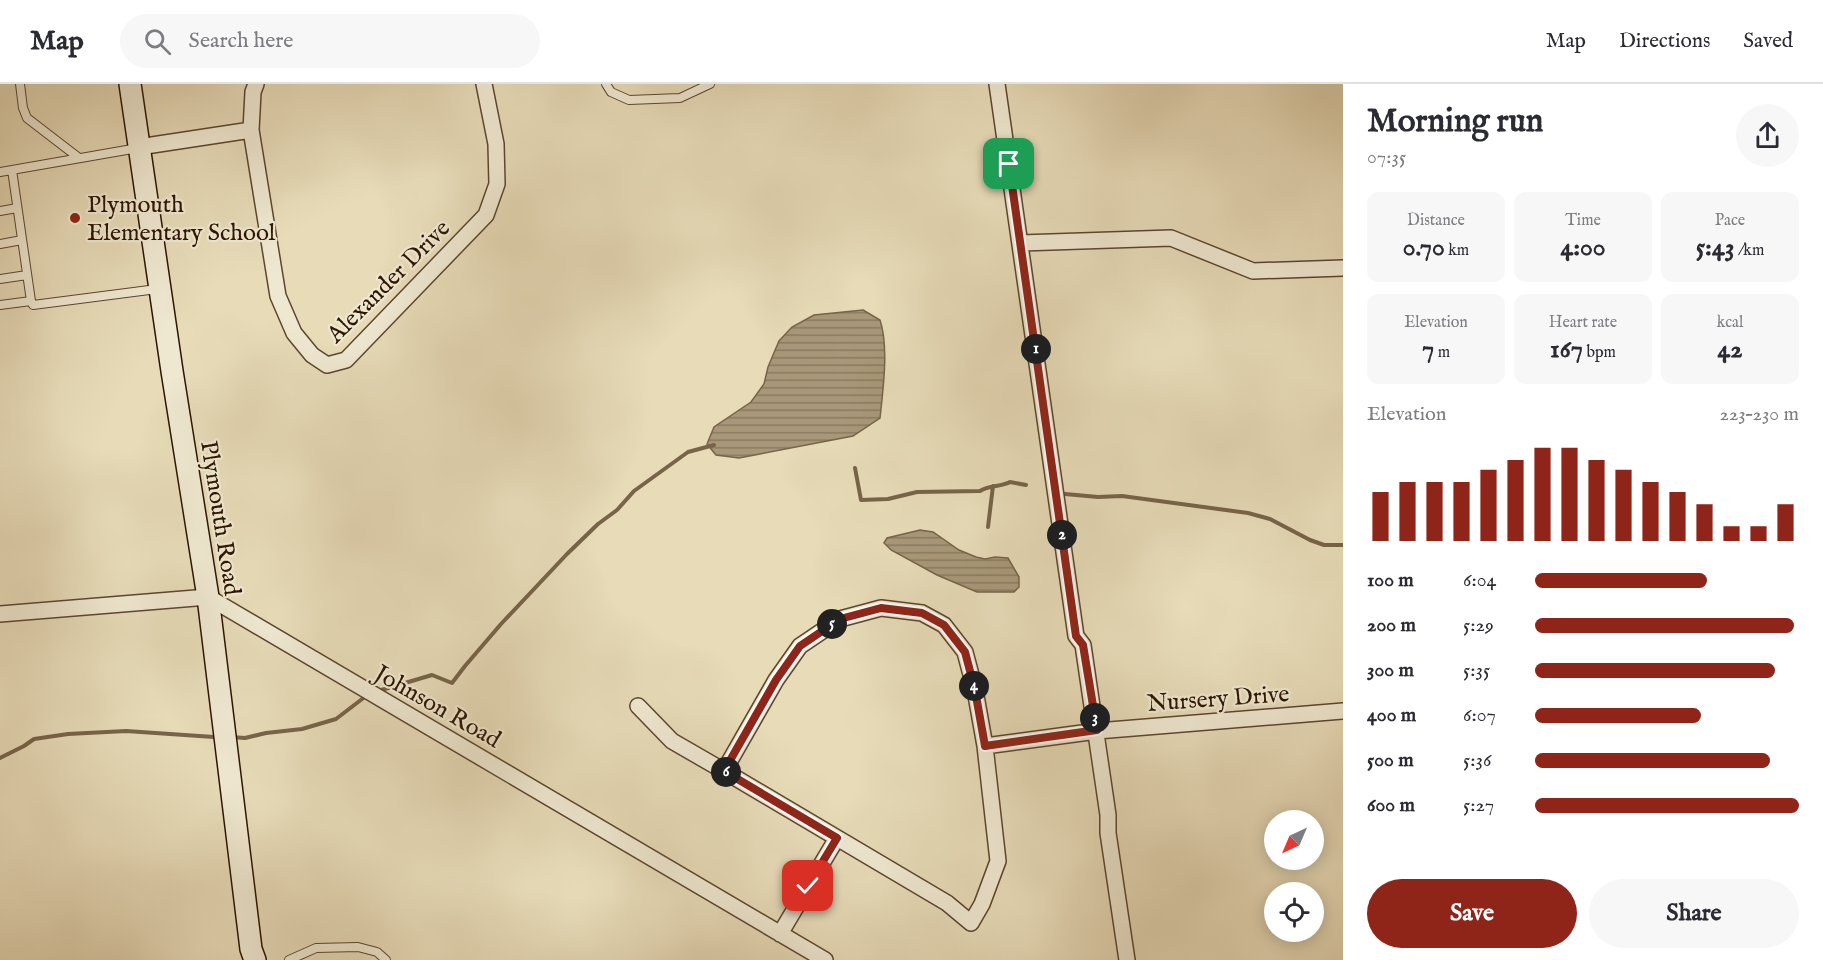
<!DOCTYPE html>
<meta charset="utf-8">
<style>
body{margin:0;font-family:"IM FELL English",serif;background:#f7f7f7;color:#2b2b33;height:100vh;display:flex;flex-direction:column;font-size:22px;white-space:nowrap}
*{box-sizing:border-box;margin:0}
p{font-size:20px;color:#7c7c81}
.icon{flex:none;width:33px;height:33px;fill:none;stroke:currentColor;stroke-width:2;stroke-linecap:round;stroke-linejoin:round}
.map{position:relative;flex:1;overflow:hidden}
.side{display:flex;flex-direction:column;background:#fff;width:480px}
.side>*{flex:none}
.needle{width:39px;rotate:224deg}
.controls{position:absolute;left:1264px;top:726px;display:grid;gap:12px}
.controls a{display:grid;place-items:center;width:60px;height:60px;border-radius:50%;background:#fff;box-shadow:0 3px 15px #0003;font-size:30px}
.pin{position:absolute;display:grid;place-items:center;width:51px;height:51px;color:#fff;margin:-26px;border-radius:12px;box-shadow:0 3px 9px #0006}
.km{position:absolute;width:30px;height:30px;margin:-15px;border-radius:50%;background:#222;color:#fff;font-size:16px;line-height:30px;text-align:center}
.round{display:grid;place-items:center;flex:none;width:63px;height:63px;border-radius:32px;background:#f7f7f7}
.overview{display:flex;align-items:center;justify-content:space-between;height:102px;padding:0 24px}
h1{font-size:33px;font-weight:700;line-height:45px}
.stats{display:grid;grid-template-columns:repeat(3,1fr);gap:9px;height:102px;padding:6px 24px}
.stats div{display:grid;align-content:center;border-radius:12px;background:#f7f7f7;text-align:center}
.stats b{font-size:26px;font-weight:700}
.stats small{font-size:16px;font-weight:400}
.stats p{font-size:16px}
.chart{height:168px;padding:12px 24px}
.chart p{display:flex;justify-content:space-between}
.chart svg{width:100%;height:108px;margin-top:6px;stroke:#8f2418;stroke-width:6}
.primary-button{display:flex;gap:12px;margin-top:auto;padding:12px 24px}
.primary-button a{flex:1;height:69px;border-radius:36px;background:#8f2418;color:#fff;font-size:24px;font-weight:700;line-height:69px;text-align:center}
.primary-button a+a{background:#f7f7f7;color:#2b2b33}
ul{padding:0 24px;list-style:none;font-size:20px}
li{display:grid;grid-template-columns:96px 72px 1fr;align-items:center;height:45px}
li i{height:15px;border-radius:8px;background:#8f2418}
header{display:flex;align-items:center;gap:36px;box-sizing:border-box;height:84px;padding:0 30px;background:#fff;border-bottom:2px solid #e1e1e2}
header strong{font-size:28px}
nav{display:flex;gap:33px;margin-inline-start:auto;font-size:21px}
.search{width:420px;height:54px;background:#f7f7f7;display:flex;align-items:center;gap:15px;box-sizing:border-box;padding:0 21px;border-radius:33px;color:#7c7c81;font-size:22px}
main{display:flex;flex:1;min-height:0}
.map>svg:first-child{display:block}
</style>
<header>
<strong>Map</strong>
<div class="search"><svg class="icon" aria-label="search" viewBox="0 0 24 24"><circle cx="10" cy="10" r="6"/><path d="M15 15l6 6"/></svg>Search here</div>
<nav><a>Map</a><a>Directions</a><a>Saved</a></nav>
</header>
<main>
<div class="map">
<svg width="1343" height="876" viewBox="0 0 1343 876">
<defs>
<pattern id="water-rules" width="6" height="5" patternUnits="userSpaceOnUse" patternTransform="scale(1.5)"><rect width="6" height="5" fill="#a89879"/><path d="M0 2.5h6" fill="none" stroke="#897b61"/></pattern>
</defs>
<rect width="100%" height="100%" fill="#e7dbb8"/>
<filter id="stains"><feTurbulence type="fractalNoise" baseFrequency=".00333" numOctaves="4"/><feColorMatrix values="0 0 0 0 .2 0 0 0 0 .09 0 0 0 0 .02 0 0 0 .5 -.17"/></filter>
<radialGradient id="worn" r=".72"><stop offset=".6" stop-color="#630" stop-opacity="0"/><stop offset="1" stop-color="#630" stop-opacity=".3"/></radialGradient>
<path fill="url(#water-rules)" stroke="#776449" stroke-width="1.5" d="M863,226l17,10c9,27 3,70 0,98l-27,18 -114,22 -23,-3 -9,-11 7,-17 37,-25 13,-18 4,-17 11,-26 13,-14 22,-12z
M920,446l13,2 26,18 17,7 9,2 10,-2 13,1 11,19v10l-5,5h-37l-40,-17 -46,-25 -7,-7 3,-5z"/>
<g fill="none" stroke-linecap="round" stroke-linejoin="round">
<path stroke="#776449" stroke-width="4" d="M855,384l6,32 27,-1 29,-7 63,-1c9,-6 21,-4 30,-9l16,3
M1065,410l33,3 24,-1 126,17 22,6 40,21 14,5h19
M988,443l5,-41
M378,607l54,-16 20,8 13,-17 36,-42 66,-70 31,-30 19,-14 17,-19 54,-39 26,-7
M231,653l14,1 21,-5 36,-4 34,-10 30,-23
M0,674l24,-12 10,-7 34,-5 58,-3 88,6"/>
<defs>
<path id="service" d="M20,0l3,24 4,10 52,40
M606,0l5,8 18,8 51,-2 30,-14
M12,86l19,131
M0,88l138,-24
M0,127l17,-3
M0,160l22,-4
M0,195l27,-4
M0,221l31,-4 2,4 124,-16
M289,876l27,-12 42,-1 19,5 9,8"/>
<path id="minor" d="M256,0l-3,8 -2,38 27,166 16,37 18,22 15,10 19,-5 140,-145 11,-31 -1,-40 -12,-60
M997,0l79,552 7,9 25,170v18l19,127
M139,63l112,-17
M1021,159l150,-5 82,33 90,-3
M0,530l208,-17 617,363
M638,622l34,35 52,30
M985,662l13,115 -16,43 -11,19 -24,-20 -223,-132 52,-91 24,-34 40,-27 41,-11 41,5 22,12 21,27 10,38 10,56 112,-15 246,-20
M780,850l57,-96"/>
<path id="secondary" d="M130,0l42,287 36,226 43,352 4,11"/>
</defs>
<use href="#service" stroke="#5c462e" stroke-width="10"/>
<use href="#minor" stroke="#5c462e" stroke-width="18"/>
<use href="#secondary" stroke="#2d1500" stroke-width="24"/>
<use href="#service" stroke="#efe8d1" stroke-width="8"/>
<use href="#minor" stroke="#efe8d1" stroke-width="15"/>
<use href="#secondary" stroke="#efe8d1" stroke-width="21"/>
</g>
<g fill="none" stroke-linecap="round" stroke-linejoin="round">
<defs>
<path id="route" d="M808,802l29,-48 -113,-67 52,-91 24,-34 40,-27 41,-11 41,5 22,12 21,27 10,38 10,56 112,-16 -14,-85 -7,-9 -67,-472"/>
</defs>
<use href="#route" stroke="#fff" stroke-width="12"/>
<use href="#route" stroke="#8f2418" stroke-width="8"/>
</g>
<circle fill="#8f2418" stroke="#efe8d1" stroke-width="2" cx="75" cy="134" r="6"/>
<g text-anchor="middle" stroke-width="4.5" stroke-linejoin="round" paint-order="stroke">
<g font-size="24" fill="#2d1500" stroke="#efe8d1" text-anchor="start">
<text x="87" y="128">Plymouth<tspan x="87" dy="28">Elementary School</tspan></text>
</g>
<g font-size="24" fill="#2d1500" stroke="#efe8d1">
<text transform="translate(388 197) rotate(-45)" y="8">Alexander Drive</text>
<text transform="translate(221 434) rotate(81)" y="8">Plymouth Road</text>
<text transform="translate(1218 614) rotate(-4)" y="8">Nursery Drive</text>
<text transform="translate(438 622) rotate(30)" y="8">Johnson Road</text>
</g>
</g>
<rect width="100%" height="100%" filter="url(#stains)"/>
<rect width="100%" height="100%" fill="url(#worn)"/>
</svg>
<div class="controls">
<a><svg class="needle" viewBox="-14 -14 28 28"><path d="M0-13l5 13h-10z" fill="#e53935"/><path d="M0 13l5-13h-10z" fill="#7c7c81"/></svg></a>
<a><svg class="icon" aria-label="locate" viewBox="0 0 24 24"><circle cx="12" cy="12" r="6"/><path d="M12 2v4M12 18v4M2 12h4M18 12h4"/></svg></a>
</div>
<div class="pin" style="left:1009px;top:80px;background:#1e9e55"><svg class="icon" aria-label="arrive" viewBox="0 0 24 24"><path d="M6 21V4h12l-3 4 3 4H6"/></svg></div>
<div class="pin" style="left:808px;top:802px;background:#d93025"><svg class="icon" aria-label="check" viewBox="0 0 24 24"><path d="M5 12l5 5 9-10"/></svg></div>
<b class="km" style="left:1036px;top:265px">1</b>
<b class="km" style="left:1062px;top:451px">2</b>
<b class="km" style="left:1095px;top:634px">3</b>
<b class="km" style="left:974px;top:602px">4</b>
<b class="km" style="left:832px;top:540px">5</b>
<b class="km" style="left:726px;top:688px">6</b>
</div>
<section class="side">
<div class="overview"><div><h1>Morning run</h1><p>07:35</p></div><a class="round"><svg class="icon" aria-label="share" viewBox="0 0 24 24"><path d="M12 15V3M7 8l5-5 5 5M5 13v7h14v-7"/></svg></a></div>
<div class="stats">
<div><p>Distance</p><b>0.70<small> km</small></b></div>
<div><p>Time</p><b>4:00</b></div>
<div><p>Pace</p><b>5:43<small> /km</small></b></div>
</div>
<div class="stats">
<div><p>Elevation</p><b>7<small> m</small></b></div>
<div><p>Heart rate</p><b>167<small> bpm</small></b></div>
<div><p>kcal</p><b>42</b></div>
</div>
<div class="chart"><p><span>Elevation</span>223–230 m</p>
<svg viewBox="0 0 160 44" preserveAspectRatio="none"><path d="M5 44V24M15 44V20M25 44V20M35 44V20M45 44V15M55 44V11M65 44V6M75 44V6M85 44V11M95 44V15M105 44V20M115 44V24M125 44V29M135 44V38M145 44V38M155 44V29"/></svg>
</div>
<ul>
<li><b>100 m</b>6:04<i style="width:65%"></i></li>
<li><b>200 m</b>5:29<i style="width:98%"></i></li>
<li><b>300 m</b>5:35<i style="width:91%"></i></li>
<li><b>400 m</b>6:07<i style="width:63%"></i></li>
<li><b>500 m</b>5:36<i style="width:89%"></i></li>
<li><b>600 m</b>5:27<i style="width:100%"></i></li>
</ul>
<div class="primary-button"><a>Save</a><a>Share</a></div>
</section>
</main>
